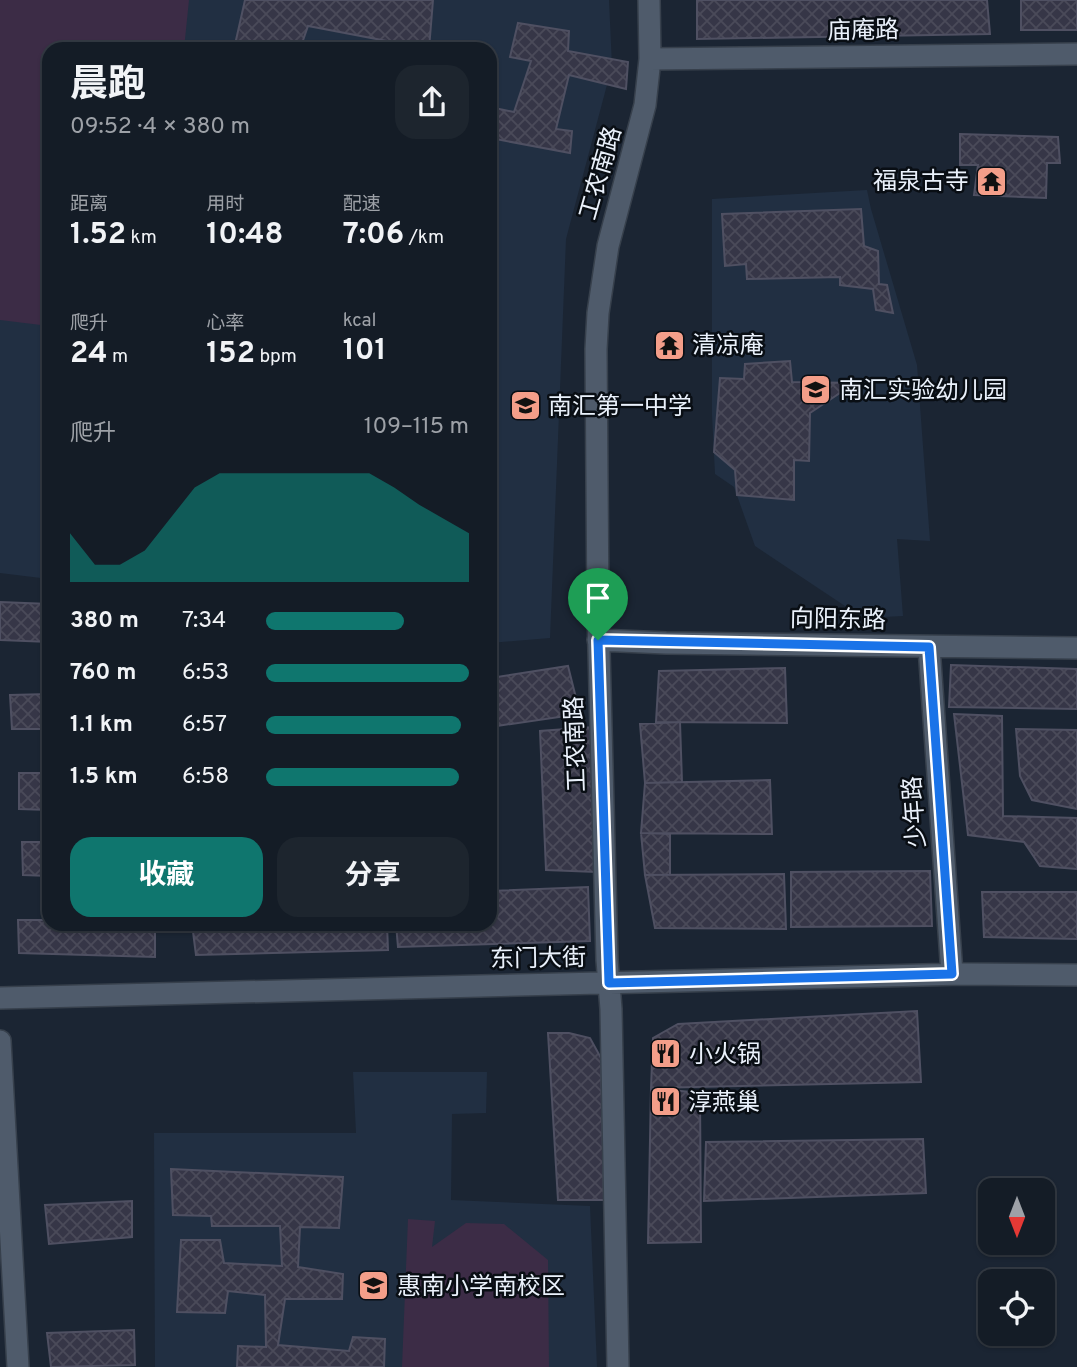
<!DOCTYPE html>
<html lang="zh">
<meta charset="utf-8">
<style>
body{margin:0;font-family:Overpass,"Noto Sans SC",sans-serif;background:#1d252e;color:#f1f3f6;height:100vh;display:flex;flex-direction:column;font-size:26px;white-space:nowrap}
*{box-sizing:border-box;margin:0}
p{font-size:23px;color:#9da1a7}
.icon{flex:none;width:38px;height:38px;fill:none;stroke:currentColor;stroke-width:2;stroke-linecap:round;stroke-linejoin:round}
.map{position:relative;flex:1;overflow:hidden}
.sheet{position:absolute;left:42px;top:42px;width:455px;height:889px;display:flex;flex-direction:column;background:#141c26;border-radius:21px;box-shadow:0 2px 5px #0004,0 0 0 2px #333a43}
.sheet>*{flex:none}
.needle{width:46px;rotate:180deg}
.fabs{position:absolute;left:978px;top:1178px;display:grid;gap:14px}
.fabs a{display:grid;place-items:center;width:77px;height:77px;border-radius:14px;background:#141c26;box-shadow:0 2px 5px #0004,0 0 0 2px #333a43;font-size:35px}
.pin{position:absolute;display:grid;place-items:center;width:60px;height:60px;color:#fff;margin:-72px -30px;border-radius:50% 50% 50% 0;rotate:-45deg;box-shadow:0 0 7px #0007}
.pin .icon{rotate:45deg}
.round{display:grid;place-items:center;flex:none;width:74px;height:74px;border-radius:21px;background:#1d252e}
.headline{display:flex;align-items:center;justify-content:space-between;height:119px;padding:0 28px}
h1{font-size:38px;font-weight:700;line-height:52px}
.metrics{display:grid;grid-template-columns:repeat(3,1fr);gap:10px;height:119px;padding:7px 28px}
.metrics div{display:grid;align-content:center}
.metrics b{font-size:30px;font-weight:700}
.metrics small{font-size:19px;font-weight:400}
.metrics p{font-size:19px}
.chart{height:196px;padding:14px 28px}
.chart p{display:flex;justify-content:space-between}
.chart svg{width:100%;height:126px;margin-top:7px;fill:#0f766e;opacity:.7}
.primary-button{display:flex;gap:14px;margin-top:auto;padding:14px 28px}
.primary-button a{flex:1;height:80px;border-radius:21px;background:#0f766e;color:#fff;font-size:28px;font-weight:700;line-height:80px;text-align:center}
.primary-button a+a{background:#1d252e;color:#f1f3f6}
ul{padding:0 28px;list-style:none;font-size:23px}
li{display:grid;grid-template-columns:112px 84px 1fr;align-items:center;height:52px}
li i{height:18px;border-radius:9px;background:#0f766e}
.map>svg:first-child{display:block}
</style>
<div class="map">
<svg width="1077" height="1367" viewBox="0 0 1077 1367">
<defs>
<pattern id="building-cross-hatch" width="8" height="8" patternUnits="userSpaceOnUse" patternTransform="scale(1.75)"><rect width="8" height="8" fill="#363647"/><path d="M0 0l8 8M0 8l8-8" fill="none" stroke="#4a4a59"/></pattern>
</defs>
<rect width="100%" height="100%" fill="#1b2533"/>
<path fill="#212f42" d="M0,0h609l3,66 -46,173 -16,399 -60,5v-594h-441v530l-49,-6z
M867,190l4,19 46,156 13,176 -33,-2 6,77 -40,2 -108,-72 -21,-59 -19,-13 -3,-59v-216z
M353,1072h134l-1,41 -34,1 -1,86 139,6 7,161h-442l-1,-234h202z"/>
<path fill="#3c2c46" d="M0,0h189l-5,49h-135v277l-49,-6z
M408,1219l27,2 -3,26 34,-24 38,1 44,36 1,107h-147z"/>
<path fill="url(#building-cross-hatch)" stroke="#4f5062" stroke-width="2" d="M245,0h188l-4,49 -121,-23 -8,23h-66z
M697,0h290l3,34 -293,5z
M1021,0h56v30h-56z
M518,23l51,8 -1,20 60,11 -2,27 -57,-14 -13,54 16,2 -2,22 -80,-15v-31l24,5 17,-51 -21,-4z
M960,134l98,3 2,26h-13l-1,35 -72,-3 4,-30h-18z
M861,209l3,37 14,5 1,33 8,1 6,28 -17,-3 -3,-21 -33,-4v-8l-93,2 -1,-15 -21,2 -3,-52z
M790,361l2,21 63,1 -45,30 -1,48 -15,-1v40l-57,-5 -2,-25 -21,-18 6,-74 24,1 1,-15z
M0,602l49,2v38l-49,-2z
M951,665l126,4v40l-128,-2z
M568,666l12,48 -90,13v-49z
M785,668l2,55 -131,-1 3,-51z
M49,694v35h-37l-2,-34z
M954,714l48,2 1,100 74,2v51l-37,-3 -16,-24 -56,-7z
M680,722l2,60 -37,1 -5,-59z
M593,727l3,145 -50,-2 -6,-139z
M1016,729l61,1v79l-45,-9 -12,-24z
M19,773h30v37l-30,-1z
M770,780l2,54 -131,-1 4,-50z
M641,833l29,1v41h-25z
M22,842h27v34l-26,-1z
M930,871l2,55 -141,1v-55z
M784,874l2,55 -131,-1 -10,-53z
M588,887l2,54 -192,6 -2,-23h94v-33z
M982,892h95v47l-93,-2z
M18,920h31v4h106v33l-136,-4z
M192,924h195l1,26 -192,5z
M917,1011l4,71 -270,6 2,-50 25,-14z
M548,1033h21l21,5 11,20 3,142h-46z
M651,1088l49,5 1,149 -53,1z
M923,1139l3,54 -222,8 2,-59z
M171,1169l172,8 -4,51 -39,-1 -2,40 45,7 -1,25h-57l-7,46 71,6 4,-14 32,2 -1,28h-147l1,-21 28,1 -1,-52 -37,-4 -3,22 -48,-1 4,-72h39l4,23 58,3 -2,-40h-68l-1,-10 -38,-1z
M132,1201v36l-83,7 -4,-39z
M134,1330l1,35 -84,2 -4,-34z"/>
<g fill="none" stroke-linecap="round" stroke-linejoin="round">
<defs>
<path id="minor" d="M650,59l427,-5
M598,640l68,3 411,5
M929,647l23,327
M0,998l962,-24 115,1
M0,1041l18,326
M618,1367l-7,-358 -4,-49 -9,-348 -2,-263 2,-36 10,-67 37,-141 5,-46 -1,-59"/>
</defs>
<use href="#minor" stroke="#37404c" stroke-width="24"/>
<use href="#minor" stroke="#4f5b6b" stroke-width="21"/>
</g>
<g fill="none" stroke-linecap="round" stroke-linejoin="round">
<defs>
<path id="route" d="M598,640l331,7 23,327 -343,9z"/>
</defs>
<use href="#route" stroke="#fff" stroke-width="14"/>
<use href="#route" stroke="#1a73e8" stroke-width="9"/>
</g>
<defs>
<symbol id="temple-square" viewBox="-11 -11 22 22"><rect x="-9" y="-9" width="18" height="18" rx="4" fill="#f49e89" stroke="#090e14"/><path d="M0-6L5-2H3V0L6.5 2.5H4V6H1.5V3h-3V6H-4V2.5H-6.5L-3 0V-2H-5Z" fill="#111"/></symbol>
<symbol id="school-square" viewBox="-11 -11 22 22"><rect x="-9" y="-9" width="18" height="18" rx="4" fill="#f49e89" stroke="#090e14"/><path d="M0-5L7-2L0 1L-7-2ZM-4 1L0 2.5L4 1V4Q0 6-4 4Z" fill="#111"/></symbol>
<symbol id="restaurant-square" viewBox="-11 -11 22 22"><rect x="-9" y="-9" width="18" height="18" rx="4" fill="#f49e89" stroke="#090e14"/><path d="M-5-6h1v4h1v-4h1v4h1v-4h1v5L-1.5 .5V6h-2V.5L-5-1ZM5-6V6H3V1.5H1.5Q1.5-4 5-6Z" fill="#111"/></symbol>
</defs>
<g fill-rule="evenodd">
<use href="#temple-square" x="974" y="164" width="35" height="35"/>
<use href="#temple-square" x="652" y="328" width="35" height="35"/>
<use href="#school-square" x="798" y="372" width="35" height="35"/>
<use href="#school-square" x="508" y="388" width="35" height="35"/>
<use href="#restaurant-square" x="648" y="1036" width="35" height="35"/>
<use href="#restaurant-square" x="648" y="1084" width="35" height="35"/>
<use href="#school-square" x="356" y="1268" width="35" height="35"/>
</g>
<g text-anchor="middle" stroke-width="5" stroke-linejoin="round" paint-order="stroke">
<g font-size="24" fill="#eaf1fb" stroke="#090e14">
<text transform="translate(863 30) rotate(-1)" y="8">庙庵路</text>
<text transform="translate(600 173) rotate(-74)" y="8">工农南路</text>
<text transform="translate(838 619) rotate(1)" y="8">向阳东路</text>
<text transform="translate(575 744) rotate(-92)" y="8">工农南路</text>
<text transform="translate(914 812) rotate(-94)" y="8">少年路</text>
<text transform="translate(538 958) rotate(-1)" y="8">东门大街</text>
</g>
<g font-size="24" fill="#eaf1fb" stroke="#090e14" text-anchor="start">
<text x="969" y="189" text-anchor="end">福泉古寺</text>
<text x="692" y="353">清凉庵</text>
<text x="839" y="398">南汇实验幼儿园</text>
<text x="548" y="414">南汇第一中学</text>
<text x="689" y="1062">小火锅</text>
<text x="688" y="1110">淳燕巢</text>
<text x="397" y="1294">惠南小学南校区</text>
</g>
</g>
</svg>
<div class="fabs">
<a><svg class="needle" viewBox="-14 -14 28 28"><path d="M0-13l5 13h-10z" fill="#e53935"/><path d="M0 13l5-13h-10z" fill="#9da1a7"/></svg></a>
<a><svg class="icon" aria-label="locate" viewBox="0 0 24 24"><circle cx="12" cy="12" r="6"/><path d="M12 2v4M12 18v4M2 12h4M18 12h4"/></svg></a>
</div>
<div class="pin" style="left:598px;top:640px;background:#1e9e55"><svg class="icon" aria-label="arrive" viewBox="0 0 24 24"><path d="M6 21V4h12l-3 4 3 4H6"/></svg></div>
<section class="sheet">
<div class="headline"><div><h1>晨跑</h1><p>09:52 · 4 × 380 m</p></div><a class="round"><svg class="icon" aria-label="share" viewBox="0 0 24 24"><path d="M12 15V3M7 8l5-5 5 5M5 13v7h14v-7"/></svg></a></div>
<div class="metrics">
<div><p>距离</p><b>1.52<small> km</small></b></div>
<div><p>用时</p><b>10:48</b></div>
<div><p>配速</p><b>7:06<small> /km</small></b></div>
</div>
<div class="metrics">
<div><p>爬升</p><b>24<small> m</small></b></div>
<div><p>心率</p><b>152<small> bpm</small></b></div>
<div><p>kcal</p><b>101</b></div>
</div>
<div class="chart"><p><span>爬升</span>109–115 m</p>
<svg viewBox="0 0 160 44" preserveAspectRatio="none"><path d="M0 44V27L10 38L20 38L30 33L40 22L50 11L60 6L70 6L80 6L90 6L100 6L110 6L120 6L130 11L140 17L150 22L160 27V44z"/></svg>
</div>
<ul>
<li><b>380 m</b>7:34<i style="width:68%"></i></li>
<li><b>760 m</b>6:53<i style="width:100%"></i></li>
<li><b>1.1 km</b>6:57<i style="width:96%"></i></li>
<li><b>1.5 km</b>6:58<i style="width:95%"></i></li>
</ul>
<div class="primary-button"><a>收藏</a><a>分享</a></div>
</section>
</div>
